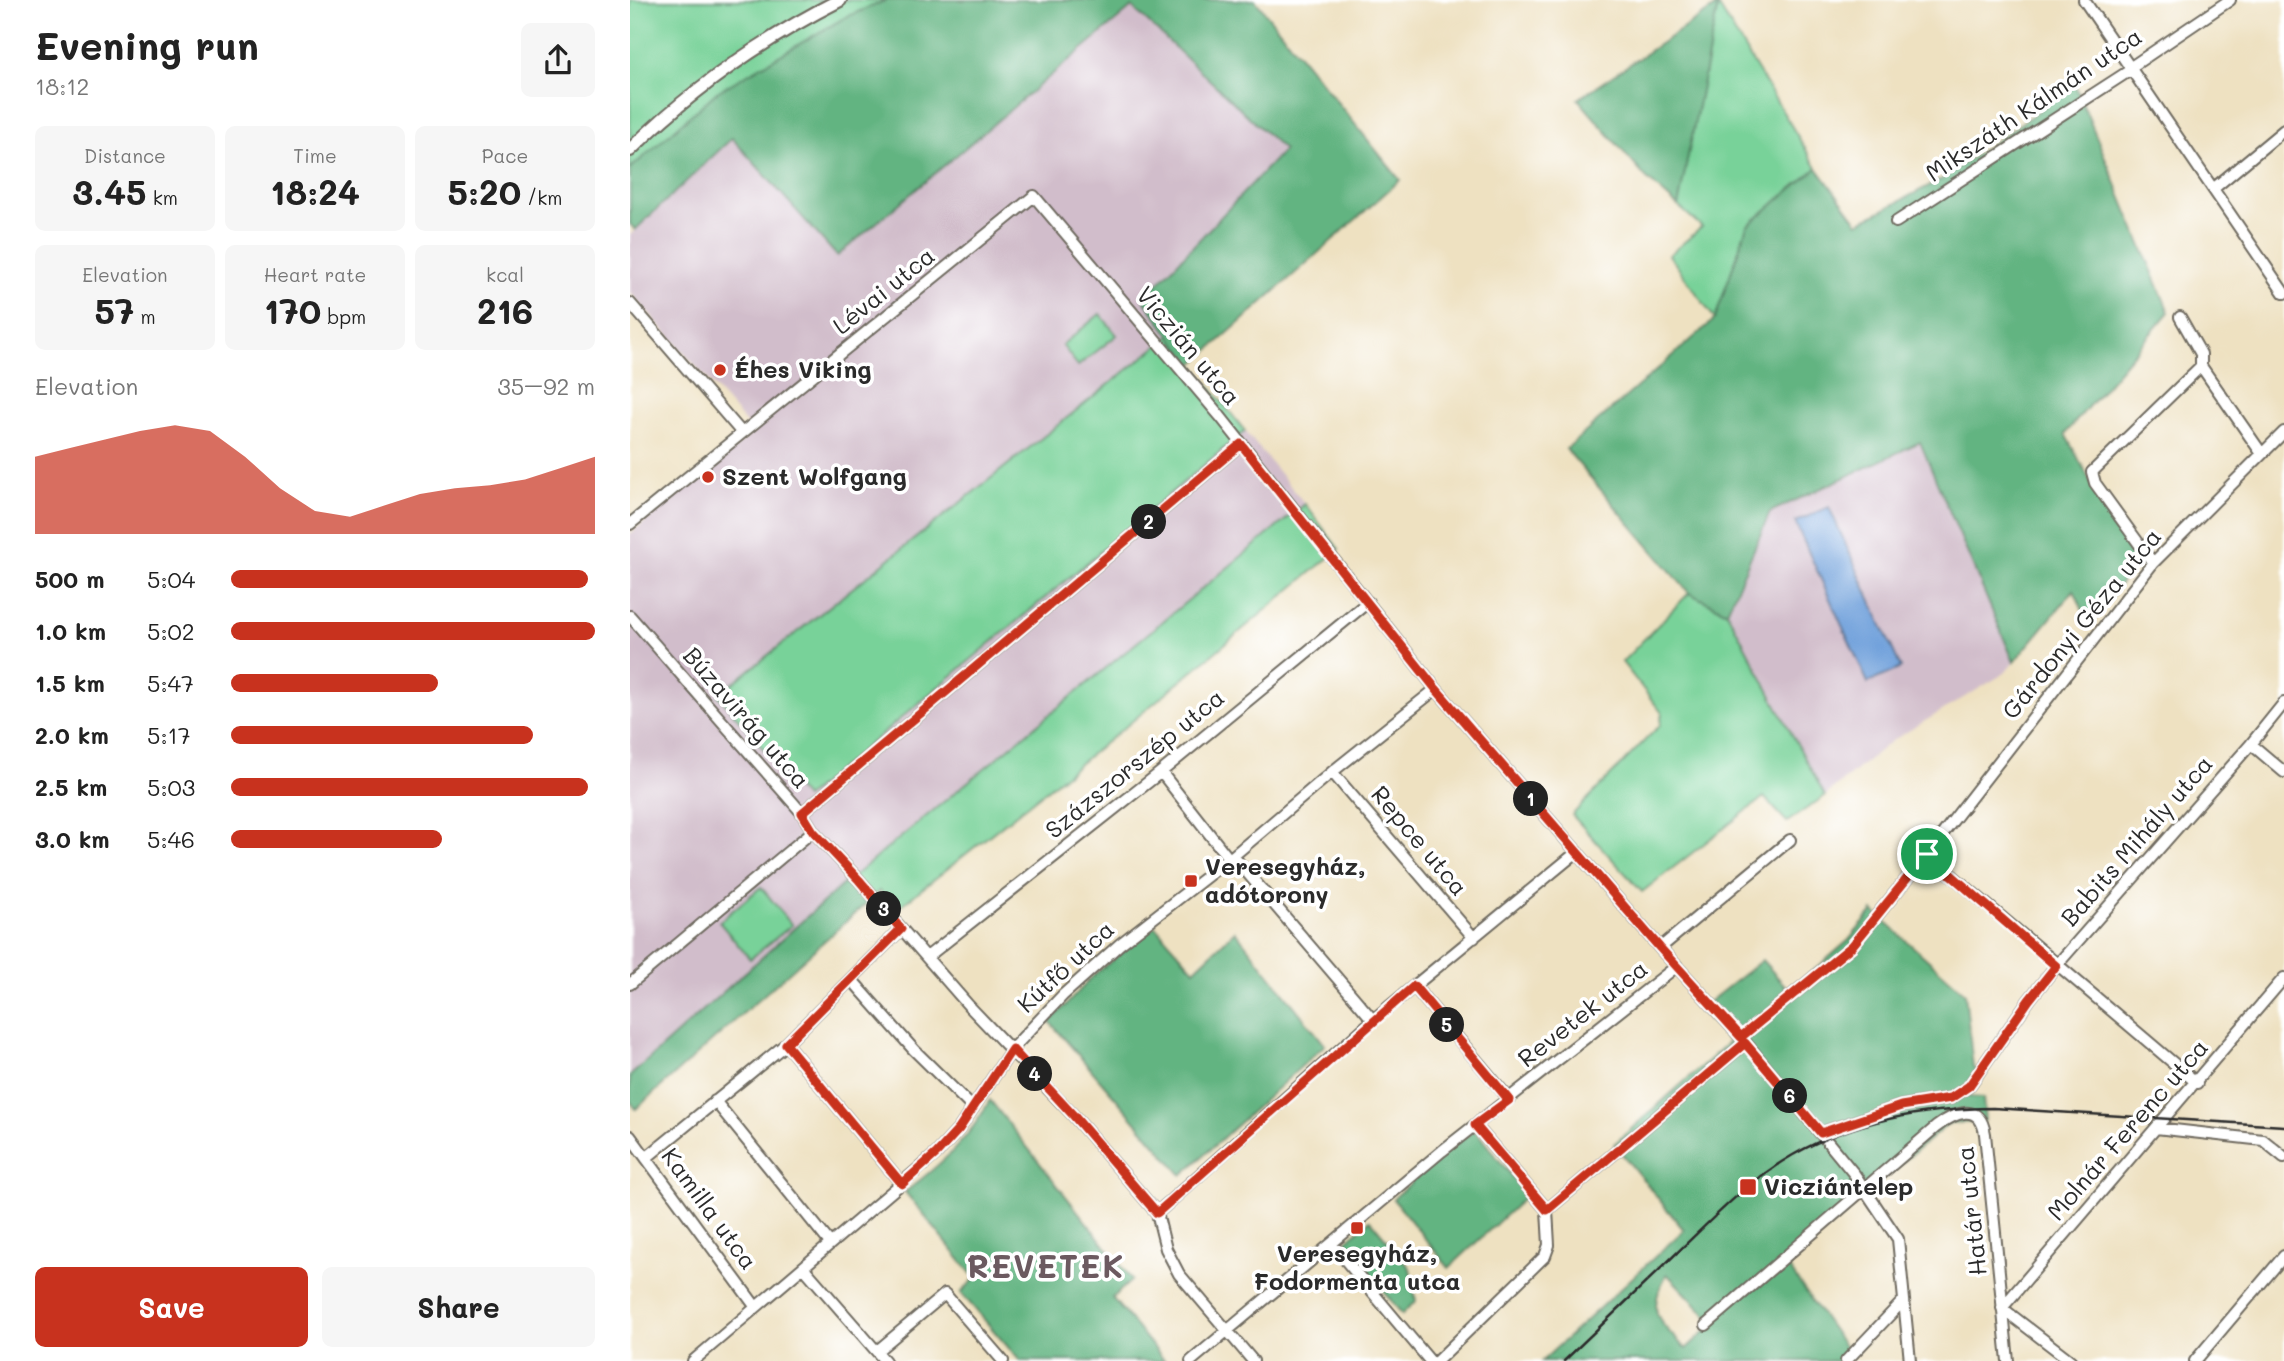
<!DOCTYPE html>
<meta charset="utf-8">
<style>
body{margin:0;font-family:Mali,sans-serif;background:#f6f6f6;color:#222;height:100vh;display:flex;flex-direction:column;font-size:26px;white-space:nowrap}
*{box-sizing:border-box;margin:0}
p{font-size:23px;color:#767676}
.icon{flex:none;width:38px;height:38px;fill:none;stroke:currentColor;stroke-width:2;stroke-linecap:round;stroke-linejoin:round}
.map{position:relative;flex:1;overflow:hidden}
.details{display:flex;flex-direction:column;background:#fff;width:630px}
.details>*{flex:none}
.pin{position:absolute;display:grid;place-items:center;width:60px;height:60px;color:#fff;margin:-30px;border:4px solid #fff;border-radius:50%;box-shadow:0 2px 7px #0007}
.km{position:absolute;width:35px;height:35px;margin:-18px;border-radius:50%;background:#222;color:#fff;font-size:19px;line-height:35px;text-align:center}
.round{display:grid;place-items:center;flex:none;width:74px;height:74px;border-radius:10px;background:#f6f6f6}
.headline{display:flex;align-items:center;justify-content:space-between;height:119px;padding:0 35px}
h1{font-size:38px;font-weight:700;line-height:52px}
.stats{display:grid;grid-template-columns:repeat(3,1fr);gap:10px;height:119px;padding:7px 35px}
.stats div{display:grid;align-content:center;border-radius:10px;background:#f6f6f6;text-align:center}
.stats b{font-size:35px;font-weight:700}
.stats small{font-size:19px;font-weight:400}
.stats p{font-size:19px}
.chart{height:196px;padding:14px 35px}
.chart p{display:flex;justify-content:space-between}
.chart svg{width:100%;height:126px;margin-top:7px;fill:#c8321e;opacity:.7}
.primary-button{display:flex;gap:14px;margin-top:auto;padding:14px 35px}
.primary-button a{flex:1;height:80px;border-radius:10px;background:#c8321e;color:#fff;font-size:28px;font-weight:700;line-height:80px;text-align:center}
.primary-button a+a{background:#f6f6f6;color:#222}
ul{padding:0 35px;list-style:none;font-size:23px}
li{display:grid;grid-template-columns:112px 84px 1fr;align-items:center;height:52px}
li i{height:18px;border-radius:9px;background:#c8321e}
main{display:flex;flex:1;min-height:0}
.map>svg:first-child{display:block}
</style>
<main>
<section class="details">
<div class="headline"><div><h1>Evening run</h1><p>18:12</p></div><a class="round"><svg class="icon" aria-label="share" viewBox="0 0 24 24"><path d="M12 15V3M7 8l5-5 5 5M5 13v7h14v-7"/></svg></a></div>
<div class="stats">
<div><p>Distance</p><b>3.45<small> km</small></b></div>
<div><p>Time</p><b>18:24</b></div>
<div><p>Pace</p><b>5:20<small> /km</small></b></div>
</div>
<div class="stats">
<div><p>Elevation</p><b>57<small> m</small></b></div>
<div><p>Heart rate</p><b>170<small> bpm</small></b></div>
<div><p>kcal</p><b>216</b></div>
</div>
<div class="chart"><p><span>Elevation</span>35–92 m</p>
<svg viewBox="0 0 160 44" preserveAspectRatio="none"><path d="M0 44V17L10 14L20 11L30 8L40 6L50 8L60 17L70 28L80 36L90 38L100 34L110 30L120 28L130 27L140 25L150 21L160 17V44z"/></svg>
</div>
<ul>
<li><b>500 m</b>5:04<i style="width:98%"></i></li>
<li><b>1.0 km</b>5:02<i style="width:100%"></i></li>
<li><b>1.5 km</b>5:47<i style="width:57%"></i></li>
<li><b>2.0 km</b>5:17<i style="width:83%"></i></li>
<li><b>2.5 km</b>5:03<i style="width:98%"></i></li>
<li><b>3.0 km</b>5:46<i style="width:58%"></i></li>
</ul>
<div class="primary-button"><a>Save</a><a>Share</a></div>
</section>
<div class="map">
<svg width="1654" height="1361" viewBox="0 0 1654 1361">
<rect width="100%" height="100%" fill="#fff"/>
<filter id="ink" filterUnits="userSpaceOnUse"><feTurbulence type="fractalNoise" baseFrequency=".0143" numOctaves="2"/><feDisplacementMap in="SourceGraphic" scale="14" xChannelSelector="R" yChannelSelector="G"/><feConvolveMatrix kernelMatrix="1 2 1 2 8 2 1 2 1" color-interpolation-filters="sRGB"/></filter>
<filter id="wash" filterUnits="userSpaceOnUse"><feTurbulence type="fractalNoise" baseFrequency=".00686" numOctaves="4" result="noise"/><feDisplacementMap in="SourceGraphic" scale="28" xChannelSelector="R" yChannelSelector="G"/><feGaussianBlur stdDeviation="1.57" result="paint"/><feColorMatrix in="noise" values="0 0 0 0 0 0 0 0 0 0 0 0 0 0 0 0 0 1.4 0 .05"/><feComposite in="paint" operator="in"/></filter>
<g filter="url(#wash)">
<rect width="100%" height="100%" fill="#eee1c1"/>
<path fill="#d1bdcb" d="M502,6l152,144 -140,149 26,37 -452,360 87,102 440,-367 60,73 -455,374 -220,198v-542l124,-102 -124,-140v-57l102,-97 106,118z
M1290,442l94,220 -9,11 -115,69 -65,54 -98,-184 43,-100z"/>
<path fill="#78d299" stroke="#527e62" stroke-width="2" d="M0,0h257l-41,17 -129,75 -87,77z
M1088,5l99,163 -70,58 -32,93 -46,-64 33,-28 -24,-21z
M470,314l17,21 -39,31 -16,-21z
M540,336l75,95 -440,367 -87,-103z
M675,504l34,45 -215,179 -227,181 -17,-18 -11,10 -19,-22z
M1059,593l38,19 98,184 -38,26 -23,-25 -122,95 -70,-77 88,-90 2,-12 -40,-51z
M131,887l31,38 -42,34 -31,-37z"/>
<path fill="#62b481" stroke="#467056" stroke-width="2" fill-rule="evenodd" d="M257,0h368l145,180 -208,185 -49,-66 141,-149 -152,-143 -295,249 -105,-118 -97,92 -5,-6v-55l87,-77 129,-75z
M1088,5l-40,201 -32,-28 -68,-79z
M1445,85l94,227 -104,122 70,129 -45,64 -16,-37 -60,72 -94,-220 -150,70 -43,100 -38,-19 -123,-144 149,-130 32,-93 70,-58 41,55 84,-44z
M220,878l19,23 -233,208 -6,-8v-25z
M1243,911l92,82 8,74 11,8 -15,22 14,1 2,23 -37,3 -164,137 62,88 -9,12h-295l142,-131 -70,-86 115,-102 -29,-33 62,-49 28,31 59,-51zM1037,1274l47,49 -28,26c-28,-28 -41,-37 -19,-75z
M525,926l39,44 41,-39 90,114 -143,130 -132,-153 45,-48z
M360,1100l142,180 -20,18 53,63h-145l-59,-68 14,-15 -70,-86c36,-28 63,-51 85,-92z
M845,1130l52,65 -78,73 -56,-69 49,-45z
M740,1220l40,48 6,33 -14,13 -58,-71z"/>
<path fill="#71a1db" stroke="#4e6683" stroke-width="2" d="M1199,507l72,161 -33,15 -73,-161z"/>
</g>
<g filter="url(#ink)">
<g fill="none" stroke-linecap="round" stroke-linejoin="round">
<defs>
<path id="minor" d="M1454,0l200,293
M1583,189l71,-59
M1266,222l233,-151 5,-6 96,-65
M0,303l112,130
M1550,317l21,37v12
M0,524l404,-328 186,220 216,273 224,259 81,89 114,138 43,64 12,122
M1523,563l-58,-80 -3,-11 109,-106 61,88
M0,616l172,197 11,18 46,49 110,126 104,109 84,98 9,36 13,25 74,87
M1621,744l33,28
M531,772l68,87
M702,772l142,166
M172,813l439,-369
M1297,854l270,229
M603,856l140,164
M1030,948l130,-108
M297,957l234,-185 207,-170
M222,980l62,70 59,58
M0,984l183,-153
M784,986l95,113
M1111,1037l111,-91 75,-92 226,-291 131,-131
M156,1044l116,140
M85,1101l115,142
M845,1125l72,85
M1526,1128l107,12 21,17
M1191,1133l80,-27 50,-8 18,-12 60,-86 27,-34 195,-222 33,-41
M0,1136l125,170
M16,1158l140,-114 115,-115
M527,1213l216,-193 204,-168
M702,1244l98,117
M174,1268l81,93
M1076,1325l230,-198c18,-14 44,-26 49,7l23,227
M247,1351l68,-57 58,67
M63,1361l244,-208 22,-24 53,-80 51,-54 57,-51 113,-88 99,-84 104,-83
M561,1361l251,-210 235,-185
M807,1361l108,-105 4,-11 -2,-35 198,-167
M1216,1361l58,-61
M1441,1361l-69,-53 282,-330
M1565,1361l89,-105"/>
<path id="major" d="M0,150c61,-60 133,-111 210,-150"/>
</defs>
<use href="#minor" stroke="#6f6b60" stroke-width="14"/>
<use href="#major" stroke="#6f6b60" stroke-width="16"/>
<use href="#minor" stroke="#fff" stroke-width="10"/>
<use href="#major" stroke="#fff" stroke-width="12"/>
<path stroke="#2b2b2b" stroke-width="2.5" d="M934,1361c40,-38 79,-76 119,-114 34,-33 68,-68 110,-92 61,-35 130,-46 200,-47l291,18"/>
</g>
</g>
<g fill="none" stroke-linecap="round" stroke-linejoin="round" filter="url(#ink)">
<defs>
<path id="route" d="M611,444l195,245 224,259 81,89 111,-91 75,-92 129,112 -27,34 -60,86 -18,12 -50,8 -80,27 -76,-90 -198,167 -72,-85 34,-25 -95,-114 -257,227 -84,-98 -61,-66 -53,80 -22,24 -35,31 -116,-140 115,-115 -42,-49 -46,-49 -11,-18z"/>
</defs>
<use href="#route" stroke="#fff" stroke-width="14"/>
<use href="#route" stroke="#c8321e" stroke-width="9"/>
</g>
<g fill="#c8321e" stroke="#fff" stroke-width="2.5">
<circle cx="90" cy="370" r="7"/>
<circle cx="78" cy="477" r="7"/>
<rect x="554" y="874" width="14" height="14" rx="3.5"/>
<rect x="1109" y="1178" width="18" height="18" rx="3.5"/>
<rect x="720" y="1221" width="14" height="14" rx="3.5"/>
</g>
<g text-anchor="middle" stroke-width="7" stroke-linejoin="round" paint-order="stroke">
<g font-size="24" fill="#2b2b2b" stroke="#fff">
<text transform="translate(1404 105) rotate(-34)" y="8">Mikszáth Kálmán utca</text>
<text transform="translate(254 291) rotate(-39)" y="8">Lévai utca</text>
<text transform="translate(558 346) rotate(50)" y="8">Viczián utca</text>
<text transform="translate(1452 624) rotate(-51)" y="8">Gárdonyi Géza utca</text>
<text transform="translate(116 718) rotate(49)" y="8">Búzavirág utca</text>
<text transform="translate(505 764) rotate(-39)" y="8">Százszorszép utca</text>
<text transform="translate(789 841) rotate(50)" y="8">Repce utca</text>
<text transform="translate(1507 841) rotate(-49)" y="8">Babits Mihály utca</text>
<text transform="translate(436 967) rotate(-43)" y="8">Kútfő utca</text>
<text transform="translate(953 1014) rotate(-38)" y="8">Revetek utca</text>
<text transform="translate(1498 1130) rotate(-49)" y="8">Molnár Ferenc utca</text>
<text transform="translate(79 1209) rotate(54)" y="8">Kamilla utca</text>
<text transform="translate(1342 1211) rotate(-96)" y="8">Határ utca</text>
</g>
<g font-size="24" font-weight="bold" fill="#2b2b2b" stroke="#fff" text-anchor="start">
<text x="104" y="378">Éhes Viking</text>
<text x="92" y="485">Szent Wolfgang</text>
<text x="575" y="875">Veresegyház,<tspan x="575" dy="28">adótorony</tspan></text>
<text x="1134" y="1195">Vicziántelep</text>
<text x="727" y="1262" text-anchor="middle">Veresegyház,<tspan x="727" dy="28">Fodormenta utca</tspan></text>
</g>
<g font-size="32" font-weight="bold" letter-spacing="2" fill="#6c5a60" stroke="#fff">
<text x="416" y="1278">REVETEK</text>
</g>
</g>
</svg>
<div class="pin" style="left:1297px;top:854px;background:#1e9e55"><svg class="icon" aria-label="arrive" viewBox="0 0 24 24"><path d="M6 21V4h12l-3 4 3 4H6"/></svg></div>
<b class="km" style="left:901px;top:799px">1</b>
<b class="km" style="left:519px;top:522px">2</b>
<b class="km" style="left:254px;top:909px">3</b>
<b class="km" style="left:405px;top:1074px">4</b>
<b class="km" style="left:817px;top:1025px">5</b>
<b class="km" style="left:1160px;top:1096px">6</b>
</div>
</main>
